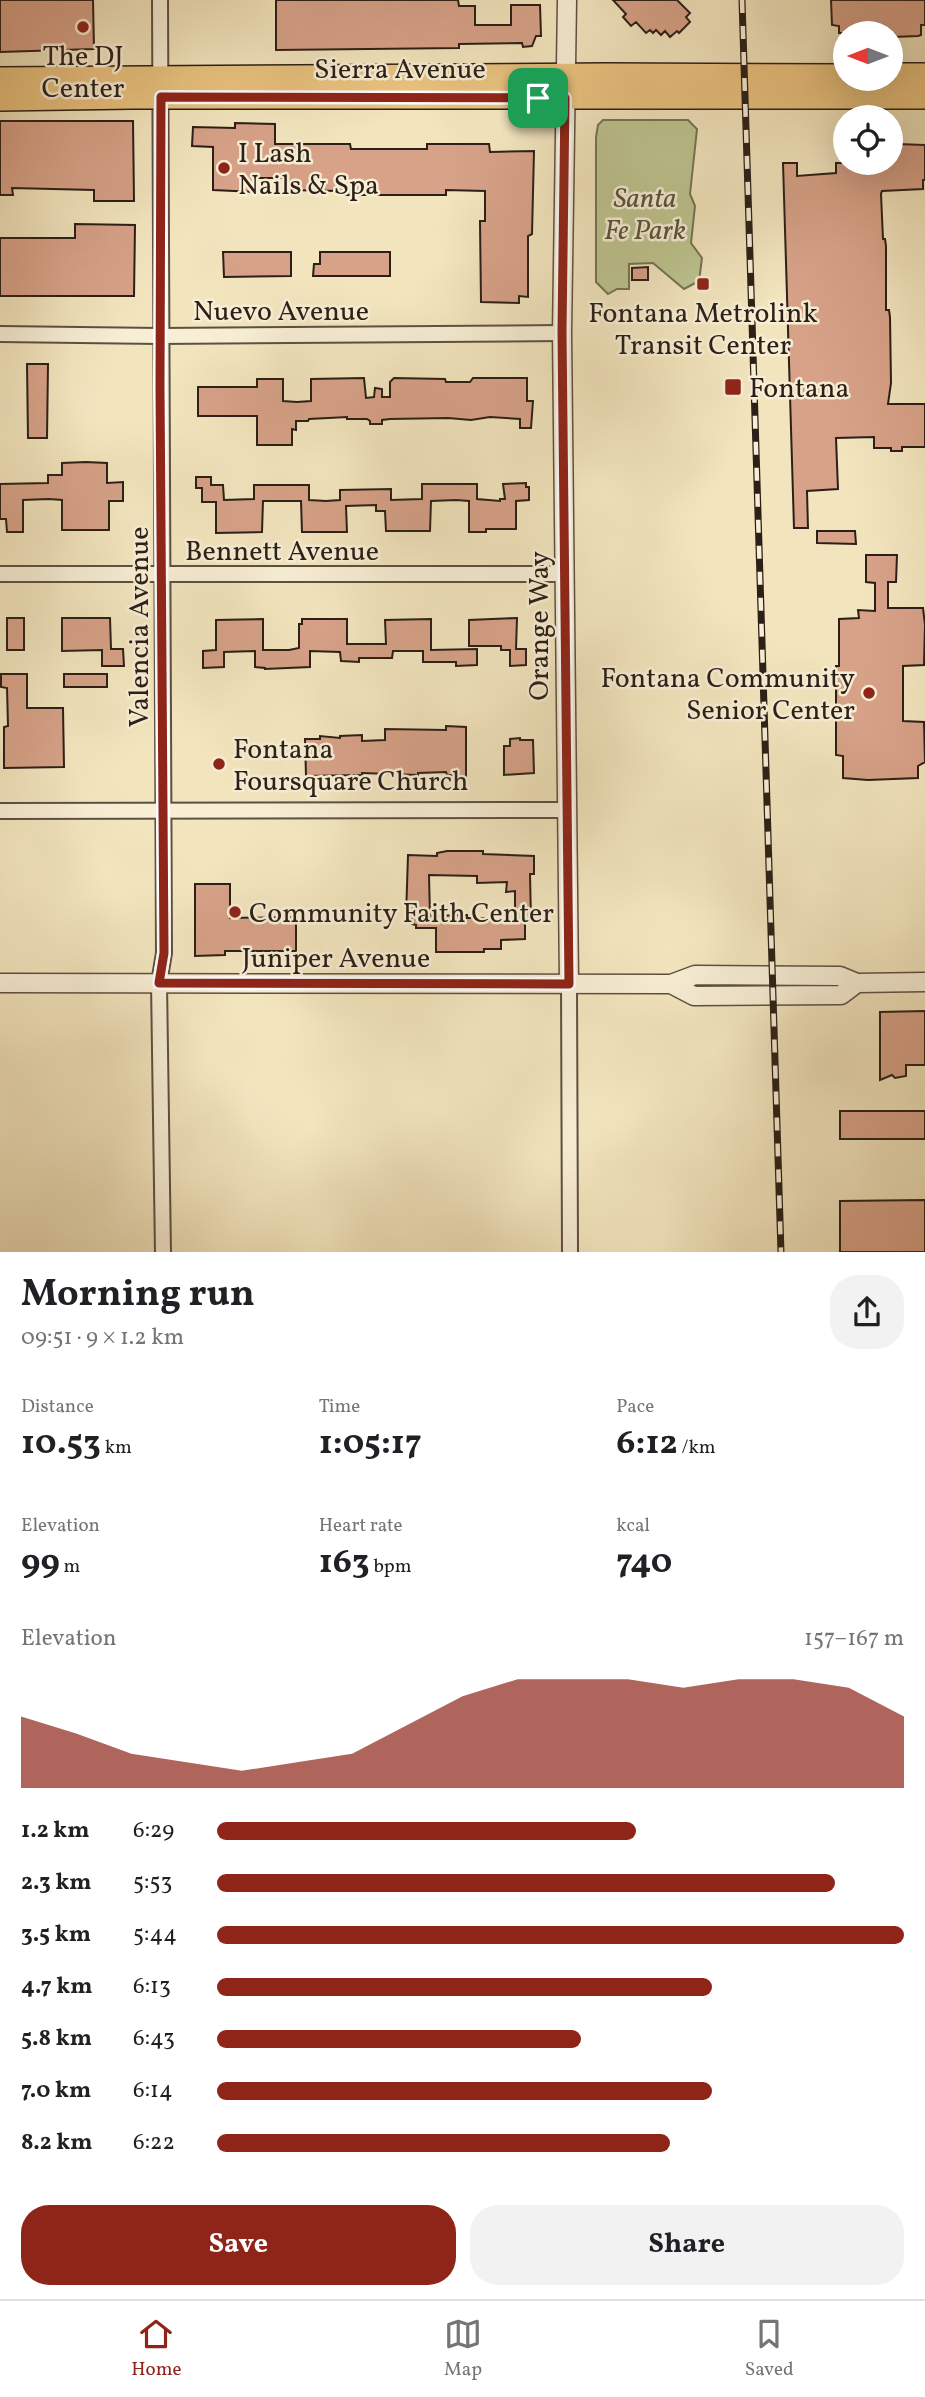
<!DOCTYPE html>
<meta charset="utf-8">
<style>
body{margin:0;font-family:Vollkorn,serif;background:#f2f2f2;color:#202124;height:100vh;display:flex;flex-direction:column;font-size:26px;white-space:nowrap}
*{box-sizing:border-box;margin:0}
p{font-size:23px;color:#757577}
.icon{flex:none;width:38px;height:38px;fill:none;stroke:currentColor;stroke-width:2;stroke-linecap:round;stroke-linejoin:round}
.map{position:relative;height:1252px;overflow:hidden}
.side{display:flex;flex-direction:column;background:#fff;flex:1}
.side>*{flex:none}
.needle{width:46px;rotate:270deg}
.controls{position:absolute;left:833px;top:21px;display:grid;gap:14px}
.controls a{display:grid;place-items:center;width:70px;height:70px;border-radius:50%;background:#fff;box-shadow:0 7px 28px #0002;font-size:35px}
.pin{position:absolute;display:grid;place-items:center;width:60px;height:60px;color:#fff;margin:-30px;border-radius:14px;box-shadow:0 4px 10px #0006}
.round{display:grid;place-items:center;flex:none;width:74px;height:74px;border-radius:28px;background:#f2f2f2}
.head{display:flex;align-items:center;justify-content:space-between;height:119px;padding:0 21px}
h1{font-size:38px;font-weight:700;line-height:52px}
.stats{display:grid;grid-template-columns:repeat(3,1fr);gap:10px;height:119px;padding:7px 21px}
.stats div{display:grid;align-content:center}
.stats b{font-size:35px;font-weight:700}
.stats small{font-size:19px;font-weight:400}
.stats p{font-size:19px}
.chart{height:196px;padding:14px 21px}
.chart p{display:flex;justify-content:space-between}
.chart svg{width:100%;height:126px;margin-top:7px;fill:#8f2418;opacity:.7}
.primary-button{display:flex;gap:14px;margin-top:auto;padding:14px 21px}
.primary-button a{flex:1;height:80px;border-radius:28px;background:#8f2418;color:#fff;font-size:28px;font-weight:700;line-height:80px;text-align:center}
.primary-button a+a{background:#f2f2f2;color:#202124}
ul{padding:0 21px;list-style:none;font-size:23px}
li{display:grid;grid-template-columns:112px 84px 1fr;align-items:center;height:52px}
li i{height:18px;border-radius:9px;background:#8f2418}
.dock{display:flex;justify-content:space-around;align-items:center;height:98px;border-top:2px solid #e0e0e0;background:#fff;font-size:19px;color:#757577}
.dock a{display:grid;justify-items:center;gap:4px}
.dock .current{color:#8f2418}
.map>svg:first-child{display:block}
</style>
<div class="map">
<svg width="925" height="1253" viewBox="0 0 925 1253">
<rect width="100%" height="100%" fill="#f2e5be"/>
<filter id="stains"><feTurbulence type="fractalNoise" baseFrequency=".00286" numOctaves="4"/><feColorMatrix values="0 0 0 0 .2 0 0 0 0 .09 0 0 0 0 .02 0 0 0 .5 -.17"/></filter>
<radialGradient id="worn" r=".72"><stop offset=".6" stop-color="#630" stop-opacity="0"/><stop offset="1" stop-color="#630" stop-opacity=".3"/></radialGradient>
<path fill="#bdc490" stroke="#747254" stroke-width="2" d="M603,120h85l9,9 -7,65 5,12 -4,37 11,15 -3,23 -15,8 -31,-26 -24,1v25h-12l-9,5 -12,-12v-145l2,-12z"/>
<path fill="#d7a288" stroke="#2b1f17" stroke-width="2" fill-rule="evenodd" d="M0,0h93l1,49 -94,3z
M276,0h182l1,6h16v19h36v-20h29l1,31h-5l-4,10 -9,1 -1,-4 -63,1v4l-183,2z
M613,0h64l13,13 -4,4 4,5 -11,11 -2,-2 -7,6 -5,-6 -4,4 -5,-5 -3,3 -3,-3 -4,3 -10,-11 -5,4 -8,-9 3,-3z
M831,0h94v25h-4v10l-3,1 -25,1 -2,-4h-52v-7l-7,-1z
M0,121h133l1,80h-40v-11l-82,-2 1,7h-13z
M235,123l40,1v20h75l1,5h76v-5h62l1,8 44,-1 -2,83 -4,2v61l-9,-1v7l-38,-1 -1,-81h5v-30l-39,-1v5h-105l-1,-4 -55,-1v-12h-29v14l-43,-2v-43l-21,-1 1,-19 42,1z
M897,144l28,1v35h-2v9l-41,2 -1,3 2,45h2l1,7v64h3l1,7 1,66 -3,21h37v43h-23v4h-11v-3h-17v-11l-38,1 2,51 -31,2 1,37h-14l-11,-365h14v13l39,-3v-10h55v-18z
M75,224l60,1 -1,71h-134v-58h75z
M223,252h68v24l-67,1z
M320,252h70v24h-77l1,-12h6z
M648,267v13h-16v-12z
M27,364h21l-1,74h-19z
M364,378l2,20 8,-1 1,-9 7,1v8h8v-15l4,-4 51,1 1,3h24l3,-4h54v23h6l-2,27h-11v-9l-30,-2 -19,3 -23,-2 -58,1 -8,1v4h-12v-3l-3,-2h-20v-2l-38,2 -1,2h-12v9l-4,-1v16h-35v-29h-59v-29h59v-8h26v22l14,1 14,-1v-22z
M86,462l21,1v20l16,-1v19h-14v29h-47v-30l-13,-1 -26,1v32h-16l-1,-13h-6v-35l48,-1v-8h14v-12z
M196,477h15v8h12l1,15 30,-1v-14h55v15l17,1 14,-1v-10l51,-1v11l31,-1v-15h55v15l23,2v-2h5l-2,-15 23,-1v4h3v13l-13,1v28h-30v3h-17v-31l-13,-1 -25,1 -1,30h-44l-1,-20h-9v-6l-30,1 1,26h-45l-1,-31h-38l-1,31 -46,1v-31h-14v-14h-6z
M817,531h38l1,13 -39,-1z
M866,555h31l-1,27h-8v26h35l2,17 -1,40 -21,1v55l21,1 1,40 -7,4v12l-50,2 -25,-2v-22l-7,-1v-89h3v-47l20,-1 -1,-8 17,1v-28l-9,-1z
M7,618h17v32h-17z
M62,618h48l1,31h12l1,17h-22v-16l-40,1z
M517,618l-1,31h10v16l-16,1v-16h-9v-4h-32v-26z
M263,619v31h26l10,-2v-24h3v-5h45v25h39l-1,-24 46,-1v31l46,-1v16l-21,1v-4h-33v-11h-30l-1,7h-33v4l-18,-1 -1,-9 -30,-1v16l-45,2v-1l-10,-1v-16l-31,1v15l-21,1v-17l13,-1v-30z
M1,674h26v34h36l1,59 -60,1v-41l4,-1 -1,-38 -6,-1z
M64,674h43v13h-43z
M446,726l20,1v49l-19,-1 -1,-3 -28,1v2l-56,-2v2l-56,1 -1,-37h15v-3l20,2v-2l22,-1v6l23,-1v-11l61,1z
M520,738v2h13l1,33 -30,2v-29h6v-7z
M447,851h36v3l51,2v18h-4l1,47h-6v18l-24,1v9h-17v3h-48v-24h-20v-3l-4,-1v-5l-6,-2 2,-62 29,1v-3zM429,875l48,1v7l30,-1 -1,10 9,-1v29l-26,1v-3h-22v-3l-37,1z
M195,884h35v34l66,-1v34h-71v4l-30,1z
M925,1011v54h-19v11l-11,2 -3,-3 -12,5v-68z
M840,1111h85v28h-85z
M925,1200v52h-85v-51z"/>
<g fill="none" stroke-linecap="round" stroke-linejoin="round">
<defs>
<path id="minor" d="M160,0l4,953 -5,30 4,270
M0,334l160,2 402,-3
M0,574h564
M0,811l566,-1
M569,983l1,270"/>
<path id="tertiary" d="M567,0l-5,333 7,650
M0,983l671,1 24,-9 145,1 17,7 68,-1
M671,984l23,12 147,-1 16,-12"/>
<path id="primary" d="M891,75h34
M0,79l605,-4 240,1
M0,99l132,-2h793"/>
</defs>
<use href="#minor" stroke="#5d5041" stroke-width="18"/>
<use href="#tertiary" stroke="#5d5041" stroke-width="21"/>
<use href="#primary" stroke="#2b1f17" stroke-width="26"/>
<use href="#minor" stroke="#f7eed5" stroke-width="14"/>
<use href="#tertiary" stroke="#f7eed5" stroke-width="18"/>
<use href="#primary" stroke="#e9c27f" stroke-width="23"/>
<defs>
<path id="rail" d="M742,0l39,1253"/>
</defs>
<use href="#rail" stroke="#2b1f17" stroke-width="7"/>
<use href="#rail" stroke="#f7eed5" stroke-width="4.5" stroke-dasharray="13" stroke-linecap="butt"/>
</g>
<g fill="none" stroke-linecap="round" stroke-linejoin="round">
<defs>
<path id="route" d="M161,97l404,1 -3,234 7,652 -410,-1 5,-30 -4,-567z"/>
</defs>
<use href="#route" stroke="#fff" stroke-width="14"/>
<use href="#route" stroke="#8f2418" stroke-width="9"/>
</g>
<g fill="#8f2418" stroke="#f7eed5" stroke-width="2.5">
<circle cx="83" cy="27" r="7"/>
<circle cx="224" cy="168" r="7"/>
<rect x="696" y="277" width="14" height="14" rx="3.5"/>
<rect x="724" y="378" width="18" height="18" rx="3.5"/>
<circle cx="869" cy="693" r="7"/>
<circle cx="219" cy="764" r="7"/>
<circle cx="235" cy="912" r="7"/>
</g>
<g text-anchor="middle" stroke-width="5" stroke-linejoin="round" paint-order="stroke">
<g font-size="28" fill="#2b1f17" stroke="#f7eed5" text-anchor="start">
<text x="83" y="65" text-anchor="middle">The DJ<tspan x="83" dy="32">Center</tspan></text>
<text x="238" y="162">I Lash<tspan x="238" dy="32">Nails &amp; Spa</tspan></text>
<text x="703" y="322" text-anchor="middle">Fontana Metrolink<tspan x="703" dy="32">Transit Center</tspan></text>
<text x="749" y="397">Fontana</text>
<text x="855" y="687" text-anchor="end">Fontana Community<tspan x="855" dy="32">Senior Center</tspan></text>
<text x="233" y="758">Fontana<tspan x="233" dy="32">Foursquare Church</tspan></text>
<text x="249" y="922">Community Faith Center</text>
</g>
<g font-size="28" fill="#2b1f17" stroke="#f7eed5">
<text x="400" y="78">Sierra Avenue</text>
<text x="281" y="320">Nuevo Avenue</text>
<text x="282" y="560">Bennett Avenue</text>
<text transform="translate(538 626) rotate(-90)" y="10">Orange Way</text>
<text transform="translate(138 627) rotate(-90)" y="10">Valencia Avenue</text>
<text x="336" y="967">Juniper Avenue</text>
</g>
<g font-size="28" font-style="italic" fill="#57513b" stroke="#f7eed5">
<text x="645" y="207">Santa<tspan x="645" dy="32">Fe Park</tspan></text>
</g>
</g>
<rect width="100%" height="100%" filter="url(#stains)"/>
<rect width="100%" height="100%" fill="url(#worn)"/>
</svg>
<div class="controls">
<a><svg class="needle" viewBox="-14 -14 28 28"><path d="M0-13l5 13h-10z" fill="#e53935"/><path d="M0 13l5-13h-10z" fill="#757577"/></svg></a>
<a><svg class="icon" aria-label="locate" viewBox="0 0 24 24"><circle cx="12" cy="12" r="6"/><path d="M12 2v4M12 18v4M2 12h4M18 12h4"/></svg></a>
</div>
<div class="pin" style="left:538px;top:98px;background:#1e9e55"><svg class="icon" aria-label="arrive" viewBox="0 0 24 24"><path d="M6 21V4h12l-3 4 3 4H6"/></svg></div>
</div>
<section class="side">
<div class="head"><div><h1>Morning run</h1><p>09:51 · 9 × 1.2 km</p></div><a class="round"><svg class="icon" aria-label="share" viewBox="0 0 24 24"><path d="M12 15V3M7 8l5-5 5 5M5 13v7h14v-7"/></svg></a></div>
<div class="stats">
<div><p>Distance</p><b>10.53<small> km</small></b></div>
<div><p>Time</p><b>1:05:17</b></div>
<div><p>Pace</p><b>6:12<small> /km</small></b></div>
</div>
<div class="stats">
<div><p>Elevation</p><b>99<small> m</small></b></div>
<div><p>Heart rate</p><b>163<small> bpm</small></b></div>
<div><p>kcal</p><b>740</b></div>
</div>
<div class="chart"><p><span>Elevation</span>157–167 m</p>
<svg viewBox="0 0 160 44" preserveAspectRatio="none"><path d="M0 44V19L10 25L20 32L30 35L40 38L50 35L60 32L70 22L80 12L90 6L100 6L110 6L120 9L130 6L140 6L150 9L160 19V44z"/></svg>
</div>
<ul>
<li><b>1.2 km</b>6:29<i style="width:61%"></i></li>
<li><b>2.3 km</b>5:53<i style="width:90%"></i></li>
<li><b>3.5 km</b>5:44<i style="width:100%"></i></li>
<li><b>4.7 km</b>6:13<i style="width:72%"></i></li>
<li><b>5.8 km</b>6:43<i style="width:53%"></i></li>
<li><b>7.0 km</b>6:14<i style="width:72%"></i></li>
<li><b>8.2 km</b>6:22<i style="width:66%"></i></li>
</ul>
<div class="primary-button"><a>Save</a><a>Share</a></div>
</section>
<nav class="dock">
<a class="current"><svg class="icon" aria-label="home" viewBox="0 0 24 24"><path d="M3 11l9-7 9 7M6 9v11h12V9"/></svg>Home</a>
<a><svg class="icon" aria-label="map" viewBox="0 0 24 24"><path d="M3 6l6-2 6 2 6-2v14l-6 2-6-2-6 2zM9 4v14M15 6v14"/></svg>Map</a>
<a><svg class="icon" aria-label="saved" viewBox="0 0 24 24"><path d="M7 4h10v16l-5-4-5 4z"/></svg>Saved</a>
</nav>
